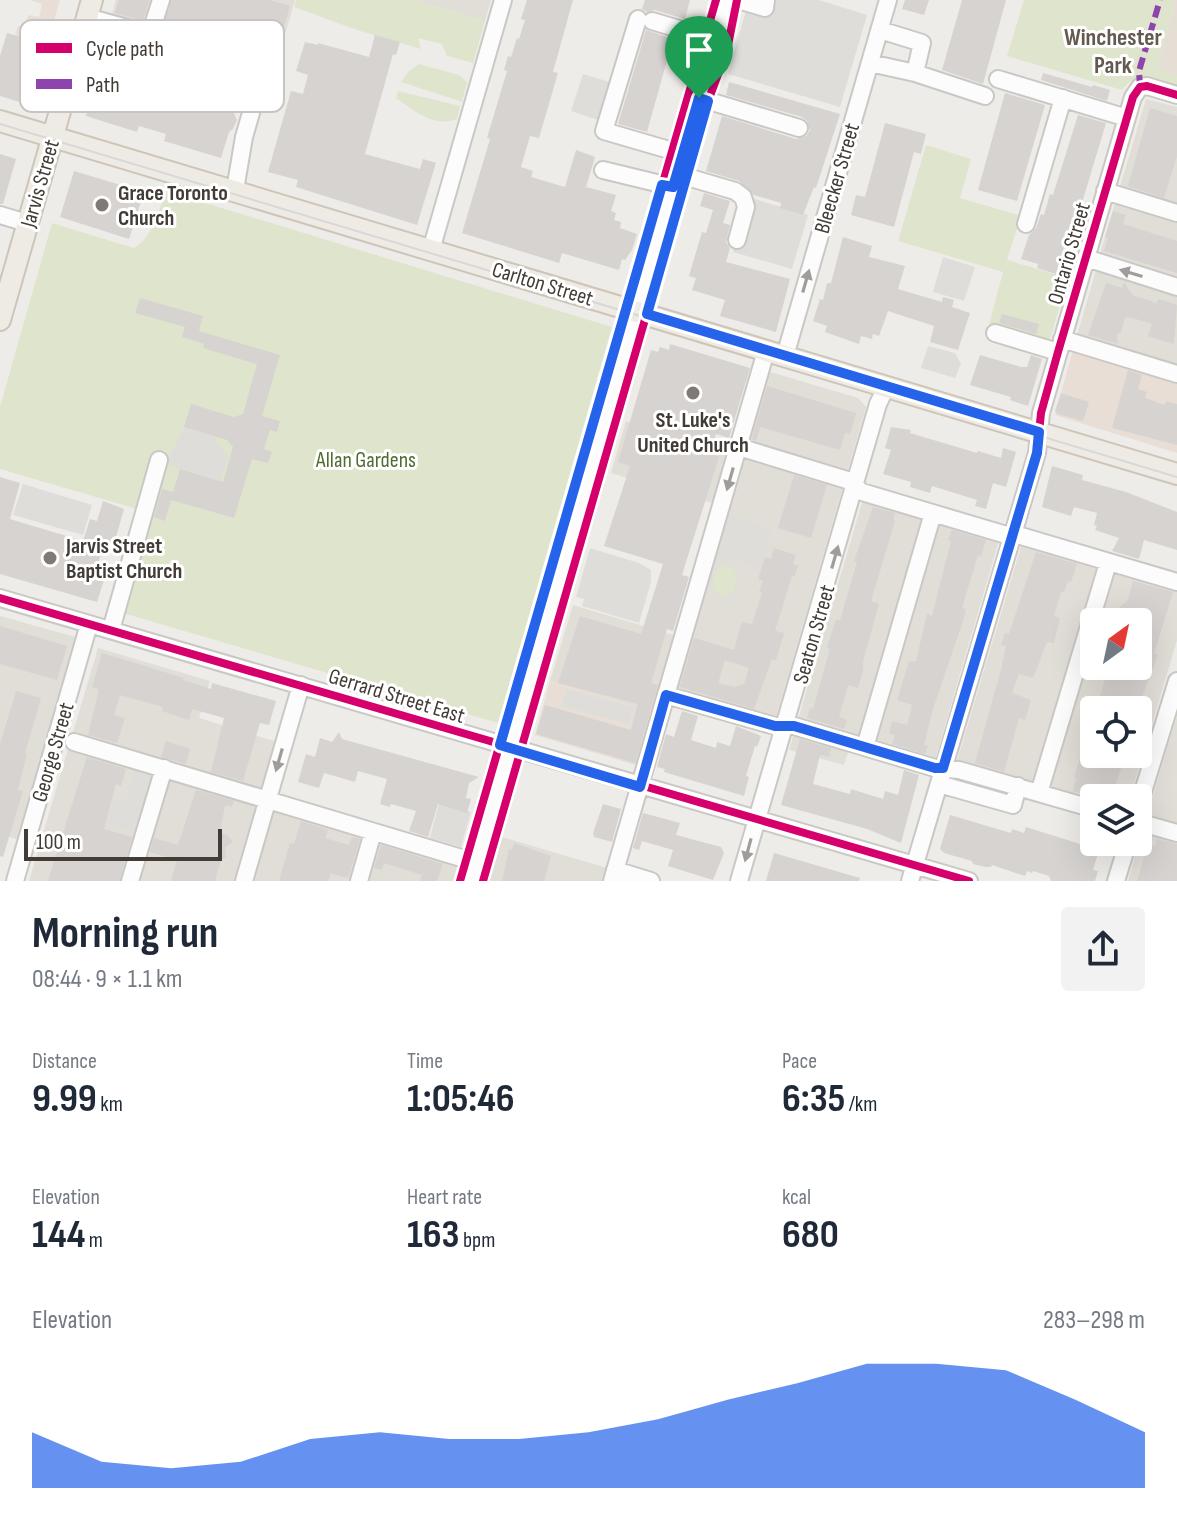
<!DOCTYPE html>
<meta charset="utf-8">
<style>
body{margin:0;font-family:"Sofia Sans Condensed",sans-serif;background:#f2f2f3;color:#1f2937;height:100vh;display:flex;flex-direction:column;font-size:30px;white-space:nowrap}
*{box-sizing:border-box;margin:0}
p{font-size:26px;color:#747a83}
.icon{flex:none;width:44px;height:44px;fill:none;stroke:currentColor;stroke-width:2;stroke-linecap:round;stroke-linejoin:round}
.map{position:relative;height:881px;overflow:hidden}
.panel{display:flex;flex-direction:column;background:#fff;flex:1}
.panel>*{flex:none}
.needle{width:52px;rotate:33deg}
.tools{position:absolute;left:1080px;top:608px;display:grid;gap:16px}
.tools a{display:grid;place-items:center;width:72px;height:72px;border-radius:8px;background:#fff;box-shadow:0 8px 32px #0002;font-size:40px}
.scale{position:absolute;left:24px;bottom:20px;width:198px;box-sizing:border-box;padding-left:8px;border:4px solid #433c36;border-top:0;font-size:22px;line-height:28px;white-space:nowrap;color:#433c36;-webkit-text-stroke:6px #fff;paint-order:stroke}
.pin{position:absolute;display:grid;place-items:center;width:68px;height:68px;color:#fff;margin:-82px -34px;border-radius:50% 50% 50% 0;rotate:-45deg;box-shadow:0 0 8px #0007}
.pin .icon{rotate:45deg}
.round{display:grid;place-items:center;flex:none;width:84px;height:84px;border-radius:8px;background:#f2f2f3}
.head{display:flex;align-items:center;justify-content:space-between;height:136px;padding:0 32px}
h1{font-size:44px;font-weight:700;line-height:60px}
.stats{display:grid;grid-template-columns:repeat(3,1fr);gap:12px;height:136px;padding:8px 32px}
.stats div{display:grid;align-content:center}
.stats b{font-size:40px;font-weight:700}
.stats small{font-size:22px;font-weight:400}
.stats p{font-size:22px}
.chart{height:224px;padding:16px 32px}
.chart p{display:flex;justify-content:space-between}
.chart svg{width:100%;height:144px;margin-top:8px;fill:#2563eb;opacity:.7}
.map>svg:first-child{display:block}
</style>
<div class="map">
<svg width="1177" height="881" viewBox="0 0 1177 881">
<rect width="100%" height="100%" fill="#eeece9"/>
<path fill="#e1ddd7" fill-rule="evenodd" d="M116,0h179l-26,90 -165,-48z
M414,0h77l-6,21z
M1146,99l31,8v170l-77,-23z
M1096,270l81,25v84l-103,-33z
M757,368l101,30 8,9 -93,321 -110,-32 -20,71 -24,-7 16,-54 -85,-25 23,-76 104,31 39,-132 -105,-31 15,-52 106,31z
M864,496l136,41 -68,233 -82,-24 -6,19 -55,-15z
M1023,540l154,45v55l-47,158h-36v18l-72,-21 -5,16 -69,-20zM1094,622h44v44h-44zM1094,710h44v44h-44z
M0,616l79,22 -57,203 -22,-7z
M98,648l112,33 -11,37 78,24 -41,139h-207z
M1177,716v165h-49l15,-52z
M273,808l185,54 -5,19h-201z
M502,837l149,44h-162z"/>
<path fill="#e8ded6" d="M30,0h30l-13,45 -32,-10 3,-9 10,3 1,-3 -4,-1 3,-10 11,2 3,-13z
M1074,346l103,33v74l-122,-38z
M550,681l85,25 -16,54 -84,-25z"/>
<path fill="#e4ded5" d="M1176,0h1v85l-24,-7z"/>
<path fill="#dfe5cc" d="M296,0h118l71,21 -12,42 -26,-7 -5,-12 -24,-6 3,11 -64,-19 -63,-23z
M1024,0h152l-20,68 21,7v10c-20,-6 -40,-15 -55,5l-115,-34z
M419,64l40,11 8,7 -5,20 -61,-20 8,-11z
M398,91l62,15 -3,13c-24,9 -42,-8 -61,-21z
M926,145l45,14 -11,39 61,18 -14,44 61,18 -20,68 -60,-18 15,-56 -105,-31z
M166,191l446,136 -114,396 -375,-110 43,-149 -11,-14 -18,59 -137,-40v-62l52,-184 82,25c20,-12 24,-38 32,-57z
M724,566l8,2 5,8 -5,17 -8,3 -7,-2 -5,-8 5,-17z"/>
<path fill="#dfddda" d="M749,0h70l48,15 -27,92 -112,-33z
M583,74l27,8 -12,38 -27,-9z
M748,197l60,18 -16,54 -59,-17z
M943,257l32,10 -11,34 -31,-9z
M928,346l27,7 6,11 -6,14 -34,-10z
M184,427l31,9 2,7 12,13 -9,25 -54,-17z
M23,484l69,21 -9,30 -70,-20z
M723,514l49,15 -12,39 -49,-15z
M590,548l49,15 12,7v12l-12,41 -57,-17 2,-7 -8,-2z
M567,689l67,18 -5,17 -68,-18z
M137,767l18,5 -17,60 -37,-10 3,-11 6,1 4,-13 13,3z
M439,803l32,9 -10,35 -31,-9z"/>
<path fill="#d6d3d0" fill-rule="evenodd" d="M119,0h30l-6,21 -28,-8z
M172,0h97l21,6 -21,71 -114,-30 7,-8 -1,-9z
M527,0h46l-20,72 5,1 -19,65 -9,-2 -9,31 12,4 -2,6 34,10 11,-37 19,7 -9,30 30,8 -5,16 5,2 -2,7 7,2 -1,6 17,6 -5,16 -7,10 -3,-1 -3,11 -57,-17 -3,10 -97,-30 28,-94 -3,-1 20,-67 -3,-1 4,-14 3,1 6,-19 2,1 6,-19 -4,-1z
M645,0h45l-5,19 -30,-9 -8,2 -5,-3z
M905,0h24l-5,15 -22,-6z
M962,0h44l-23,84 -41,-14z
M646,30l27,9 -26,93 -29,-8z
M7,33l40,12 -18,60 -29,-9v-40z
M375,35l25,7 -4,13 -3,-1 -28,100 55,15 3,-10 13,4 -19,62 -121,-38 2,-7 -30,-8 23,-81 12,3 5,-19 -12,-4 9,-29 13,3v-2l51,14z
M106,55l11,3 3,-2 12,3 9,7 53,12v3l7,5 37,11 -2,10 -4,2 5,11 -4,9 -4,3 -8,26 -57,-17 2,-7 -27,-8 -2,6 -51,-16 7,-25 -2,-4 3,-10 9,-4 -2,-8z
M1043,73l49,14 1,-2 17,5 -3,11 -66,-21z
M729,82l111,32 -24,74 -2,-1 -11,28 -23,-7 1,-5 -27,-8 -15,-14 -33,-10 16,-55 74,23 10,-3 4,-6 -3,-9 -5,-4 -76,-22z
M1005,93l40,12 -28,96 -39,-11z
M1150,108l27,8v40l-13,42 -36,-12z
M1078,115l28,8 -24,80h-5l-21,71 -19,-6 1,-4 -17,-5 8,-24 7,-7 5,-14 3,1 6,-21 3,1z
M885,123l41,11 -5,20 -7,-2 -20,75 -43,-12 5,-20 9,2z
M0,154l16,5 -13,45h-3z
M74,171l70,21 -15,47 -69,-22z
M704,193l26,8 -7,22 7,2 -4,17 4,6 -4,14 64,17 -14,53 -56,-16 5,-16 -33,-10 4,-12 -7,-2 13,-44 4,1 7,-23 -13,-4z
M1113,211l13,4 -3,9 54,17v32l-73,-22 4,-13 -3,-1z
M843,237l29,9 -3,11 36,9 -7,23 44,13 1,-5 11,3 -2,7 18,6 -12,37 -28,-8 4,-16 -46,-15 -9,25 -6,-2 -1,5 -11,-3 -2,8 -34,-12 2,-6 -14,-5 7,-22 3,1 4,-17h4z
M1124,282l8,13 24,8 3,-4 18,6 -3,39 -26,-8 4,-12 -19,-6 -8,-1 -4,15 -4,3 1,9 -30,-9 18,-52 16,5z
M140,298l63,18 -4,15 81,24 -18,61 18,5 -3,11 -7,-2 -6,19 8,3 -4,11 -16,-4 -18,59 -63,-18 -6,21 -11,-4 8,-28 11,3 7,-23 43,13 10,-35 -6,-7 -43,-13 7,-23 43,13 9,-3 14,-50 -54,-16 1,-4 -22,-7 3,-10 -50,-14z
M1002,314l37,10 -3,10 -37,-11z
M670,344l80,24 -21,70 -13,-4 -6,20 9,3 -37,118 7,2 -16,54 -6,-2 -16,54 7,2 -23,78 -99,-29 9,-29 86,25 7,-26 -80,-21 22,-67 61,18 22,-70 -59,-18 26,-80 -12,-4 33,-112 7,2 2,-5 9,3z
M980,355l41,12h6l4,-12 11,4 -14,47 -18,-6 1,-3 -41,-12z
M1128,370l14,5 -4,14 9,3 -2,6 20,7 1,-4 11,3v41l-65,-17z
M767,386l89,27 -6,21 -5,-1 -5,17 -80,-23 -4,14 -4,-2z
M1061,393l28,9 -6,19 -25,-7 -3,-3z
M891,427l20,3 -1,3 67,20 1,-2 23,7 2,-10 13,4 -10,35 -13,-4 -7,26 -11,-3 2,-6 -45,-14 -2,7 -20,-6 1,-5 -28,-8 8,-24 -6,-2z
M1052,466l31,9 -1,5 44,12 51,20v38l-33,-10 -5,19 -27,-8 7,-13 -24,-8 2,-4 -3,-1 3,-12 -23,-6 -3,9 -29,-9z
M794,475l33,10 -16,53 -33,-10z
M0,477l20,6 -10,36 73,22 7,-22 7,2 6,-20 21,8 -10,35 -9,-3 -8,26 10,3 -10,32 -97,-28z
M873,507l22,6 -2,8h2l-24,80 8,3 -16,57v10l-5,17 -10,-3 -9,32 8,3 -3,9 -37,-11 3,-10 3,1 17,-60 -3,-1 9,-29 4,1 17,-58 -3,-1z
M952,530l34,10 -5,16 -3,-1 -16,53 4,1 -4,15 -30,88 -8,33 4,1 -3,8 -33,-10 3,-9 -6,-2 3,-12 15,4 5,-20 -15,-5 12,-39h7l11,-47 5,2 19,-75 -3,-1z
M774,548l22,7 -3,9 5,2 -4,11 -2,-1 -17,55 9,2 -8,27 -4,-1 -18,50 -74,-22 14,-49 40,12 8,-28 10,2 10,-31 -3,-1 4,-11 -5,-2 7,-22 6,2zM725,660l24,8 -5,16 -10,3 -16,-4z
M1036,552l41,12 -6,18 -3,-1 -4,11h-3l-7,24 6,2 -6,25 -7,-1 -14,36 -14,-4 -7,19 19,7 -6,20 -6,-2 -15,54 -29,-9 26,-93 5,-24 -5,-1 4,-12 4,1z
M1133,581l40,11 -19,62 4,1 -21,55h-41l13,-44h29v-44h-15l2,-6 -12,-3 15,-13z
M0,626l67,20 -10,34 -57,-16z
M102,653l82,25 -1,2 28,9 1,-6 64,18 -7,24 -9,-2 -17,58 -32,-9 13,-54 -32,-9 -3,11 -27,-9 1,-4 -43,-12 -6,20 11,3 -8,25 -29,-8 11,-46 -7,-2z
M16,691l25,7 -16,55h2l-9,37 5,1 -20,66 -3,-1v-112z
M682,711l16,5 -7,24 25,8 1,-6 13,4 6,-20 25,10 -4,11 -2,-1 -9,30 3,1 -5,19 -80,-24 1,-3 -8,-2 9,-33 8,3z
M1091,722l3,1v31h32l-15,44h-15l-23,-7 3,-13 -2,-1z
M339,732l3,7 137,38 -10,6 -3,15 5,1 -4,14 -29,-9 -10,33 -19,-6 7,-20 -25,-7 -1,3 -10,-3 7,-25 -29,-8 -3,11 -31,-9 -5,15 -21,-6 8,-28 9,3 5,-19 12,4z
M800,739l31,9 -2,9 -9,-2 -7,29 11,3 26,7 1,-5 32,10 2,-8 13,4 6,-25 15,5 -18,68 -34,-14 -86,-24z
M166,741l24,8 -4,15 -25,-7z
M87,757l39,12 -5,17 -5,-2 -12,45 28,8 -13,44h-71z
M196,790l38,11 -2,6 -7,-2 -5,28 7,2 6,7 -8,5 1,10 -5,3 -6,21h-44l6,-21 -27,-8 4,-14 24,7z
M603,804l18,5 -9,33 -18,-5 -1,-4z
M643,813l37,10 -4,12 45,12 3,6 -11,27 -45,-14 5,-16 -31,-9 -3,9 -6,-2z
M950,815l61,18 1,-4 12,4 2,-6 73,23 -6,20 5,1 -3,10h-44l-2,-5 -16,-5 -1,2 -5,-2 -2,5 -33,-11 -1,2h-6l-12,-3 -1,-3 -28,-8 -4,-4z
M301,821l27,9 -3,8 24,7 3,-8 8,2 -12,39 -17,-5 -3,8h-49l11,-38 4,1z
M1157,839l20,5v37h-40l11,-37 7,2z
M514,843l37,13 -7,25h-42l7,-32 3,1z
M381,845l62,19 -6,17h-17l2,-6 -38,-12 -2,7 -8,-2z
M774,853l86,25 -1,3h-93z"/>
<g fill="none" stroke-linecap="round" stroke-linejoin="round">
<defs>
<path id="minor" d="M738,0l27,8 1,-8
M87,17l65,18
M638,19l-34,112 79,23
M652,21l64,19
M154,22l7,-22
M870,63l45,10 7,-30 -42,-13
M915,73l70,23
M205,76l43,13 7,10 -11,38 -9,53
M998,79l129,39
M699,98l100,30
M603,170l70,17
M677,174l58,17 8,6 3,10 -9,33
M1105,191l72,22
M0,215l27,8
M1026,224l37,-126
M431,250l72,-250
M1086,258l91,29
M995,333l63,19
M1062,339l115,35
M785,356l103,-356
M739,447l108,33 15,12 141,42 18,2 156,46
M0,598l969,283
M111,630l48,-170
M666,695l109,31h19l141,42 24,2 135,39
M74,742l404,121
M865,747l68,-234
M939,784l74,21 5,-19
M1039,793l69,-230
M1138,808l39,-127
M1138,822l39,11
M615,870l36,11
M15,881l74,-257
M130,881l34,-113
M244,881l57,-196
M359,881l14,-49
M472,881l256,-881
M612,881l154,-530
M739,881l139,-477 8,-17
M910,881l127,-428 4,-40 92,-316 7,-10 7,-1 30,9
M1116,881l12,-39"/>
<path id="major" d="M0,121l1177,353
M0,320l92,-320"/>
</defs>
<use href="#minor" stroke="#cac8c5" stroke-width="20"/>
<use href="#major" stroke="#cec5b9" stroke-width="24"/>
<use href="#minor" stroke="#fcfcfc" stroke-width="16"/>
<use href="#major" stroke="#eeeae4" stroke-width="20"/>
<path stroke="#d8d8d7" stroke-width="2" d="M0,124l1177,353"/>
<path stroke="#8e44ad" stroke-width="6" stroke-dasharray="12 6" stroke-linecap="butt" d="M1140,87l-1,-16 21,-71"/>
<defs>
<path id="cycleway" d="M1039,432l2,-19 17,-61 75,-255 7,-10 7,-1 30,9
M0,598l969,283
M460,881l256,-881
M483,881l225,-780 19,-51 10,-50"/>
</defs>
<use href="#cycleway" stroke="#fff" stroke-width="13"/>
<use href="#cycleway" stroke="#d6006c" stroke-width="8"/>
</g>
<defs><path id="oneway-solid" d="M-6-.8H1V-3.2L6.5 0L1 3.2V.8H-6Z" transform="scale(2)"/></defs>
<g fill="#a09c99">
<use href="#oneway-solid" transform="translate(1131 273) rotate(-163)"/>
<use href="#oneway-solid" transform="translate(806 281) rotate(-74)"/>
<use href="#oneway-solid" transform="translate(730 479) rotate(106)"/>
<use href="#oneway-solid" transform="translate(835 557) rotate(-74)"/>
<use href="#oneway-solid" transform="translate(279 760) rotate(106)"/>
<use href="#oneway-solid" transform="translate(748 850) rotate(105)"/>
</g>
<g fill="none" stroke-linecap="round" stroke-linejoin="round">
<defs>
<path id="route" d="M699,98l9,3 -61,213 392,118 -2,21 -94,315h-8l-141,-42h-19l-109,-31 -26,92 -140,-42 162,-560 11,2z"/>
</defs>
<use href="#route" stroke="#fff" stroke-width="16"/>
<use href="#route" stroke="#2563eb" stroke-width="10"/>
</g>
<g fill="#7f7a75" stroke="#fff" stroke-width="3">
<circle cx="102" cy="205" r="8"/>
<circle cx="693" cy="393" r="8"/>
<circle cx="50" cy="558" r="8"/>
</g>
<g text-anchor="middle" stroke-width="6" stroke-linejoin="round" paint-order="stroke">
<g font-size="22" fill="#433c36" stroke="#fff">
<text transform="translate(836 178) rotate(-74)" y="8">Bleecker Street</text>
<text transform="translate(39 183) rotate(-74)" y="8">Jarvis Street</text>
<text transform="translate(1068 253) rotate(-74)" y="8">Ontario Street</text>
<text transform="translate(543 283) rotate(17)" y="8">Carlton Street</text>
<text transform="translate(813 634) rotate(-74)" y="8">Seaton Street</text>
<text transform="translate(397 695) rotate(17)" y="8">Gerrard Street East</text>
<text transform="translate(52 752) rotate(-74)" y="8">George Street</text>
</g>
<g font-size="22" font-weight="bold" fill="#433c36" stroke="#fff" text-anchor="start">
<text x="118" y="200">Grace Toronto<tspan x="118" dy="25">Church</tspan></text>
<text x="693" y="427" text-anchor="middle">St. Luke's<tspan x="693" dy="25">United Church</tspan></text>
<text x="66" y="553">Jarvis Street<tspan x="66" dy="25">Baptist Church</tspan></text>
</g>
<g font-size="22" fill="#506d31" stroke="#fff">
<text x="366" y="467">Allan Gardens</text>
</g>
<g font-size="24" font-weight="bold" fill="#64594f" stroke="#fff">
<text x="1113" y="45">Winchester<tspan x="1113" dy="28">Park</tspan></text>
</g>
</g>
<rect x="20" y="20" width="264" height="92" rx="12" fill="#fff" stroke="#c7c4c3" stroke-width="2"/>
<rect x="36" y="43" width="36" height="10" fill="#d6006c"/>
<rect x="36" y="79" width="36" height="10" fill="#8e44ad"/>
<g font-size="22" fill="#433c36">
<text x="86" y="56">Cycle path</text>
<text x="86" y="92">Path</text>
</g>
</svg>
<div class="tools">
<a><svg class="needle" viewBox="-14 -14 28 28"><path d="M0-13l5 13h-10z" fill="#e53935"/><path d="M0 13l5-13h-10z" fill="#747a83"/></svg></a>
<a><svg class="icon" aria-label="locate" viewBox="0 0 24 24"><circle cx="12" cy="12" r="6"/><path d="M12 2v4M12 18v4M2 12h4M18 12h4"/></svg></a>
<a><svg class="icon" aria-label="layers" viewBox="0 0 24 24"><path d="M12 4l9 5-9 5-9-5zM3 14l9 5 9-5"/></svg></a>
</div>
<div class="scale">100 m</div>
<div class="pin" style="left:699px;top:98px;background:#1e9e55"><svg class="icon" aria-label="arrive" viewBox="0 0 24 24"><path d="M6 21V4h12l-3 4 3 4H6"/></svg></div>
</div>
<section class="panel">
<div class="head"><div><h1>Morning run</h1><p>08:44 · 9 × 1.1 km</p></div><a class="round"><svg class="icon" aria-label="share" viewBox="0 0 24 24"><path d="M12 15V3M7 8l5-5 5 5M5 13v7h14v-7"/></svg></a></div>
<div class="stats">
<div><p>Distance</p><b>9.99<small> km</small></b></div>
<div><p>Time</p><b>1:05:46</b></div>
<div><p>Pace</p><b>6:35<small> /km</small></b></div>
</div>
<div class="stats">
<div><p>Elevation</p><b>144<small> m</small></b></div>
<div><p>Heart rate</p><b>163<small> bpm</small></b></div>
<div><p>kcal</p><b>680</b></div>
</div>
<div class="chart"><p><span>Elevation</span>283–298 m</p>
<svg viewBox="0 0 160 44" preserveAspectRatio="none"><path d="M0 44V27L10 36L20 38L30 36L40 29L50 27L60 29L70 29L80 27L90 23L100 17L110 12L120 6L130 6L140 8L150 17L160 27V44z"/></svg>
</div>
</section>
